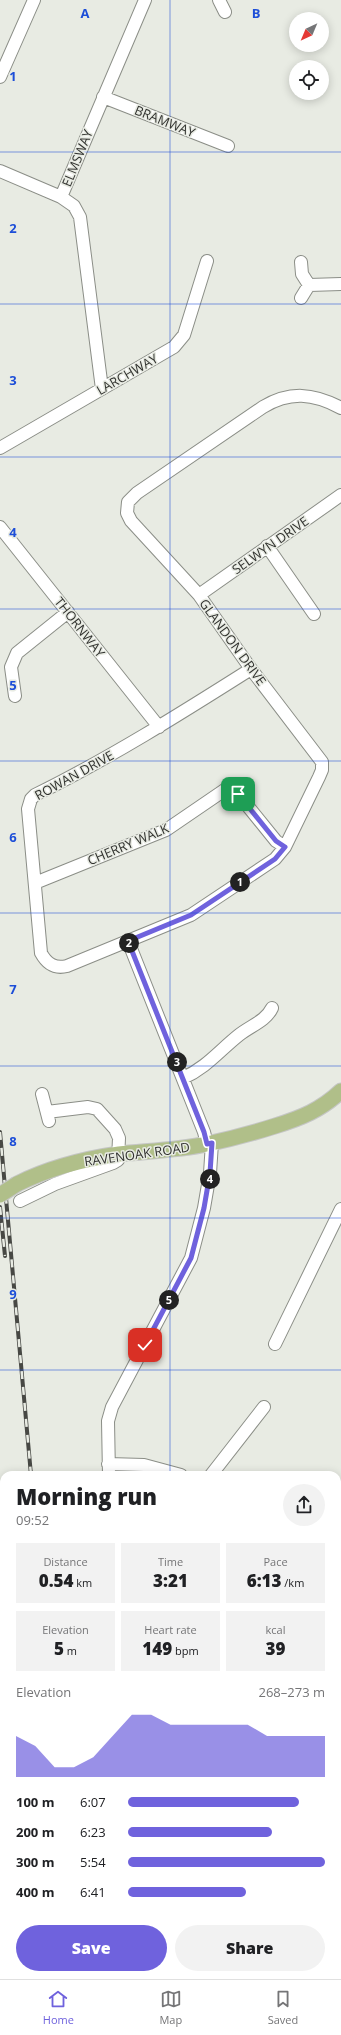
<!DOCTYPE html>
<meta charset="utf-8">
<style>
body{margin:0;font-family:"Open Sans",sans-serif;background:#f2f2f2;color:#202124;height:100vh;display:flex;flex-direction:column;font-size:15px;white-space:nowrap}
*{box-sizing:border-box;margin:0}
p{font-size:13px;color:#757577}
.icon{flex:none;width:22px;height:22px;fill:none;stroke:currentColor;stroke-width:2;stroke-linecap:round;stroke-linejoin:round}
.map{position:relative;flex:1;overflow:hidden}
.drawer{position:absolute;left:0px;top:1471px;width:341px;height:508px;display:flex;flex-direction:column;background:#fff;border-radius:12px 12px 0 0;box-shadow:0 2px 10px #0003}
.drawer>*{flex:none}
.needle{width:26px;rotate:224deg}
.tools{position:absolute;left:289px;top:12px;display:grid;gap:8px}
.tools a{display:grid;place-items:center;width:40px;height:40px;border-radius:50%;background:#fff;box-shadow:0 2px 10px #0003;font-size:20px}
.pin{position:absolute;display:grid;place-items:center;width:34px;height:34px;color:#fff;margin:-17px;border-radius:8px;box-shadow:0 2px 6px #0006}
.km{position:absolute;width:20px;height:20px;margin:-10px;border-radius:50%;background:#222;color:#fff;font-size:11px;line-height:20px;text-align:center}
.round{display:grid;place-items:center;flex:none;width:42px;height:42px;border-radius:21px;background:#f2f2f2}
.summary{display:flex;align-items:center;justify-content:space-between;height:68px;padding:0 16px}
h1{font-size:22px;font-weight:800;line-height:30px}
.metrics{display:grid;grid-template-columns:repeat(3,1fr);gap:6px;height:68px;padding:4px 16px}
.metrics div{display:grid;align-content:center;border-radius:0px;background:#f2f2f2;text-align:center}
.metrics b{font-size:17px;font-weight:800}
.metrics small{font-size:11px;font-weight:400}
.metrics p{font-size:11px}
.chart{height:112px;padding:8px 16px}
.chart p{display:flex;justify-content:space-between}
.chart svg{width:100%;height:72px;margin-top:4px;fill:#6f62dd;opacity:.7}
.action{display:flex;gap:8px;margin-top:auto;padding:8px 16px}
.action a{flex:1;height:46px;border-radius:24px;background:#6f62dd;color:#fff;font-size:16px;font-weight:800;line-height:46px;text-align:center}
.action a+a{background:#f2f2f2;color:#202124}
ul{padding:0 16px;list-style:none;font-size:13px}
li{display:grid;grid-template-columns:64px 48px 1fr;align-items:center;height:30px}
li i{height:10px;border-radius:5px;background:#6f62dd}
.tab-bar{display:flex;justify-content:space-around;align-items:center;height:56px;border-top:1px solid #e0e0e0;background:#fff;font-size:11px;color:#757577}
.tab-bar a{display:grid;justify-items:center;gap:2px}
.tab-bar .current{color:#6f62dd}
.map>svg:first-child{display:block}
</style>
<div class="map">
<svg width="341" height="1979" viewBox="0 0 341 1979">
<rect width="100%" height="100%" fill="#e8ebe3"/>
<path fill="#dce1d3" d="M4,1897v78h65l-3,4h-66v-75z"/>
<path fill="#c9daa8" d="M247,1975h47l-5,4h-42z"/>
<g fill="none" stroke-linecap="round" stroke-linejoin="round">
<defs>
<path id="minor" d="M219,0l6,12
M0,77l34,-77
M103,97l125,49
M0,171l61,26
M301,262l1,12 7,11 32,-1
M301,298l8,-13
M102,389l-22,-172 -6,-11 -13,-9 84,-197
M0,448l174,-101 10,-12 23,-74
M0,527l159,200
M267,546l47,68
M199,595l142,-100
M251,669c-71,45 -141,89 -216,126l-4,4 -3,10 13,144c6,11 14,16 26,13l124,-51 84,-56 10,-12 34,-70 3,-7v-8l-71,-93 -52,-74 -68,-74 -4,-8 1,-11 9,-9 126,-86c27,-16 50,-14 78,1
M15,696l-4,-29 6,-14 51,-41
M35,883l131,-53 60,-41 5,1 7,4 38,47 9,6
M128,941l76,191 3,12
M183,1078c23,-10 37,-28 56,-43 11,-9 27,-14 33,-27
M42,1094l7,27
M20,1201l35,-17 58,-21 5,-3 1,-22 -4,-9 -18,-20 -9,-2 -41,5
M275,1344l66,-135
M108,1464l36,1 37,10
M109,1475l-1,-54 4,-14 79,-149 13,-50 6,-35 2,-30
M211,1475l53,-68
M337,1512l4,-8
M337,1529l4,2
M337,1723l4,1
M337,1927l4,3
M5,1979l3,-4
M125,1979l1,-4
M209,1979v-4"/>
<path id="major" d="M17,1184c32,-16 67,-25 102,-30 29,-3 60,-4 88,-10 23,-5 46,-11 68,-18 26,-8 46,-16 66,-35
M337,1968l4,-1
M302,1979l7,-4"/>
</defs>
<use href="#minor" stroke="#8b8e87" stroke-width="14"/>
<use href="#major" stroke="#c5c6c5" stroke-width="17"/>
<use href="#minor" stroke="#fff" stroke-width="12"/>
<use href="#major" stroke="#b0bf89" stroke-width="15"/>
<defs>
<path id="rail" d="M0,1132l31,343
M0,1207l5,49
M0,1873l4,-10
M0,1886l4,-10"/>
</defs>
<use href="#rail" stroke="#474844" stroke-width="4"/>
<use href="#rail" stroke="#e8ebe3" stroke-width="2.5" stroke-dasharray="8" stroke-linecap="butt"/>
<defs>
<path id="major-bridge" d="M0,1195l17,-11"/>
</defs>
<use href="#major-bridge" stroke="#c5c6c5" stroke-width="17" stroke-linecap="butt"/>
<use href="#major-bridge" stroke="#b0bf89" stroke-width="15"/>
</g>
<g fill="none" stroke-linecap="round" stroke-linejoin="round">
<defs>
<path id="route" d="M145,1345l46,-87 13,-50 6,-35 2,-30 -5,1 -3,-12 -76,-191 63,-26 84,-56 10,-12 -9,-6 -38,-47"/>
</defs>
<use href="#route" stroke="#fff" stroke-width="8"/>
<use href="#route" stroke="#6f62dd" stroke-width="5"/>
</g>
<path fill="none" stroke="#1d4ed8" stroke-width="1" stroke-opacity="0.55" d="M170,0v1475M0,152h341M0,304h341M0,457h341M0,609h341M0,761h341M0,913h341M0,1066h341M0,1218h341M0,1370h341M0,1522h4M337,1522h4M0,1675h4M337,1675h4M0,1827h4M337,1827h4M170,1975v4"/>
<g text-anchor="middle" stroke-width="3" stroke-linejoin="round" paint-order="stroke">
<g font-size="13" fill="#31322f" stroke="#e8ebe3">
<text transform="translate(165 121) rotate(22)" y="5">BRAMWAY</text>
<text transform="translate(77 158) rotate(-68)" y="5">ELMSWAY</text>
<text transform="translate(127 374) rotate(-30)" y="5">LARCHWAY</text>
<text transform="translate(270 545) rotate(-35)" y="5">SELWYN DRIVE</text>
<text transform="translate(80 627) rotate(52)" y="5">THORNWAY</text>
<text transform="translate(233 642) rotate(54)" y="5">GLANDON DRIVE</text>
<text transform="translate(74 775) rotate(-29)" y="5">ROWAN DRIVE</text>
<text transform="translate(128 844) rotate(-23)" y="5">CHERRY WALK</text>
<text transform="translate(137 1154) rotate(-8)" y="5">RAVENOAK ROAD</text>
</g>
</g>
<g font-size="13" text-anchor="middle" font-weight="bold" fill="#1d4ed8" stroke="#e8ebe3" stroke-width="3" stroke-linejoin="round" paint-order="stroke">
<text x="85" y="18">A</text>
<text x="256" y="18">B</text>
<text x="13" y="81">1</text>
<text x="13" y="233">2</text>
<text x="13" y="385">3</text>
<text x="13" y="537">4</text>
<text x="13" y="690">5</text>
<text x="13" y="842">6</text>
<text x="13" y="994">7</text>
<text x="13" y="1146">8</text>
<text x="13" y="1299">9</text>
</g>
</svg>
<div class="tools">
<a><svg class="needle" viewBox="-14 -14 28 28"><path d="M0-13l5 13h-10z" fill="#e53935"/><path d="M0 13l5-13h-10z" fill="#757577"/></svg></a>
<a><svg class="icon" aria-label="locate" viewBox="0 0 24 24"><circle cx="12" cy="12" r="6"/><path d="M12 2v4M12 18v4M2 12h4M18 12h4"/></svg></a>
</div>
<div class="pin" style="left:238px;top:794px;background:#1e9e55"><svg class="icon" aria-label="arrive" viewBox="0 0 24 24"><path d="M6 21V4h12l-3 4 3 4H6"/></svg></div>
<div class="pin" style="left:145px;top:1345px;background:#d93025"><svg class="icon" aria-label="check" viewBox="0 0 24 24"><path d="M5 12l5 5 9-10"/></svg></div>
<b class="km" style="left:240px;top:882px">1</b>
<b class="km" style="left:129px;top:943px">2</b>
<b class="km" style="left:177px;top:1062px">3</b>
<b class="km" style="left:210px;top:1179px">4</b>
<b class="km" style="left:169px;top:1300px">5</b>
<section class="drawer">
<div class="summary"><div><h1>Morning run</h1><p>09:52</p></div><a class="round"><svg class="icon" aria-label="share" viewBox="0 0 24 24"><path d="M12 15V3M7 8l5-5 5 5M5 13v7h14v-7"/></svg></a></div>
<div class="metrics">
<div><p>Distance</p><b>0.54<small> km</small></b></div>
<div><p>Time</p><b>3:21</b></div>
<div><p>Pace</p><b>6:13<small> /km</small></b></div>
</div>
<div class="metrics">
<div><p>Elevation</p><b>5<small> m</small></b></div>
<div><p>Heart rate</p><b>149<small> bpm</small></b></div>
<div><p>kcal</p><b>39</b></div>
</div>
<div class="chart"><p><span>Elevation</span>268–273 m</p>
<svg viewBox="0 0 160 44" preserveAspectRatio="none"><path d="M0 44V19L10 25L20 38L30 38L40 32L50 19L60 6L70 6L80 12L90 12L100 12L110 12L120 12L130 19L140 19L150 19L160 19V44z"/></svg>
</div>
<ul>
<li><b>100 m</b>6:07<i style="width:87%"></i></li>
<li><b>200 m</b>6:23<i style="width:73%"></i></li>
<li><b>300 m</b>5:54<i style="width:100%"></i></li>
<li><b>400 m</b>6:41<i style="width:60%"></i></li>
</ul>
<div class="action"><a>Save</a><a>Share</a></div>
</section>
</div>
<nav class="tab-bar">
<a class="current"><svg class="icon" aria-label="home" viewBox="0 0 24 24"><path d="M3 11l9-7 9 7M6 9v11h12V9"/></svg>Home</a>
<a><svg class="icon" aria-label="map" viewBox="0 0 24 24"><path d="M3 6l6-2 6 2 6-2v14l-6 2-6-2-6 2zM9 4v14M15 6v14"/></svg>Map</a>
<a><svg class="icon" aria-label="saved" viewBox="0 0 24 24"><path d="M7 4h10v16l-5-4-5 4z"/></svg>Saved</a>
</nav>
